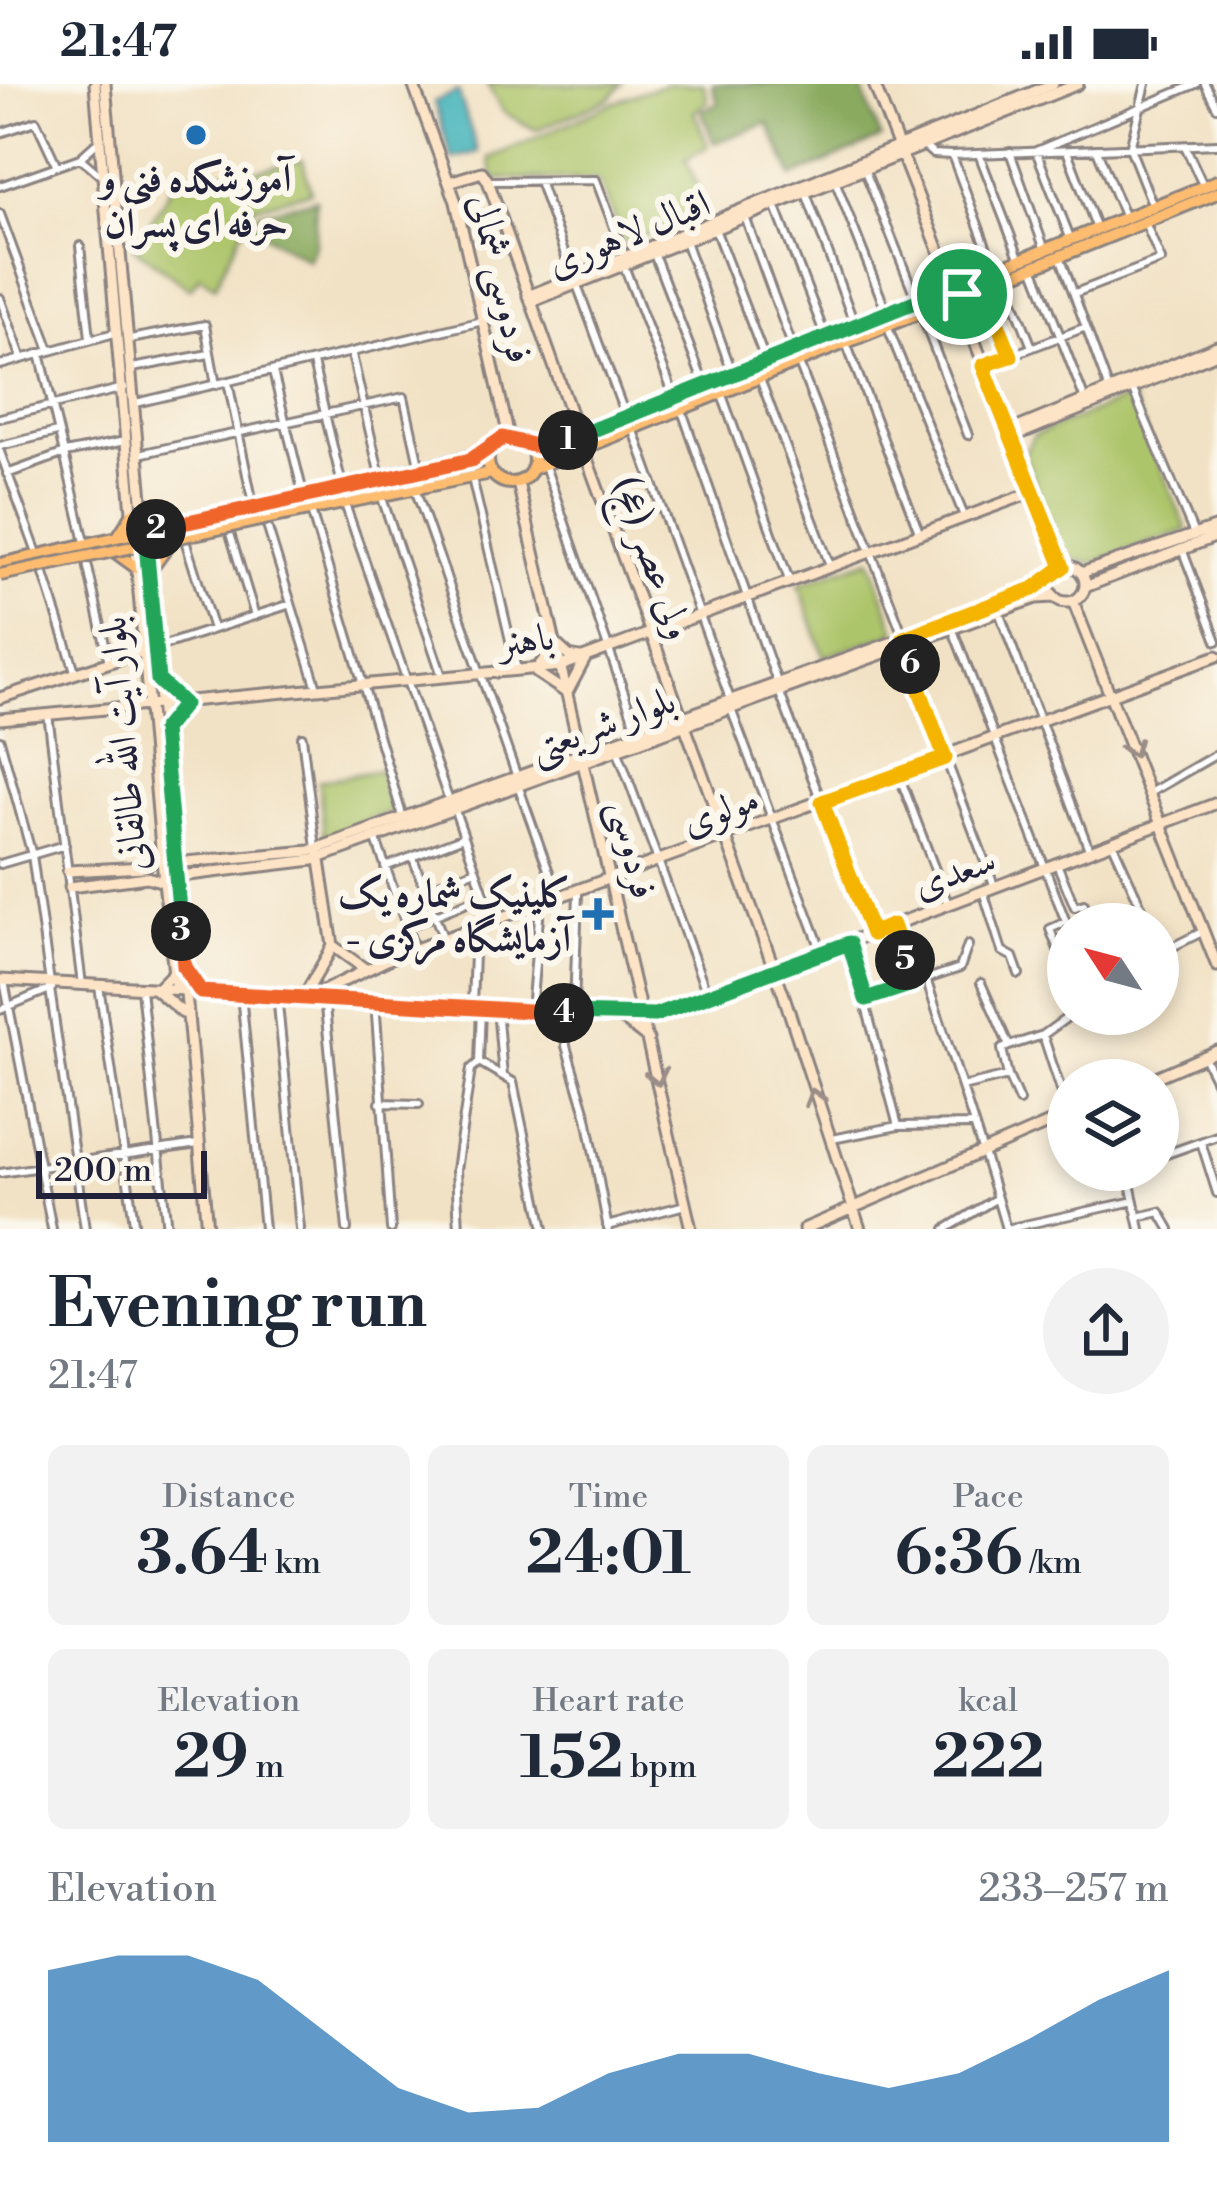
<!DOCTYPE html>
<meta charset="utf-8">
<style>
body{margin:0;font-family:"Libre Bodoni",Amiri,serif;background:#f2f2f3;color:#1f2937;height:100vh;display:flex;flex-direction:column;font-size:45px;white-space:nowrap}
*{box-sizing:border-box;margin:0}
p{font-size:39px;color:#747a83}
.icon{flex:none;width:66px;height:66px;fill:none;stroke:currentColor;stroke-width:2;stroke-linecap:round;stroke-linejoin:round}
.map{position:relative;height:1145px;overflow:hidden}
.sheet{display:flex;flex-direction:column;background:#fff;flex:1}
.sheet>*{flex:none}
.needle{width:78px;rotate:306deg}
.tools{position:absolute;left:1047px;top:819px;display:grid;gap:24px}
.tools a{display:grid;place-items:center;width:132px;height:132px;border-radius:50%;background:#fff;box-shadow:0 6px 18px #0003;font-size:60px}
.scale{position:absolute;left:36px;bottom:30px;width:171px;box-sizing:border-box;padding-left:12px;border:6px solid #22223b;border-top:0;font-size:33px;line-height:42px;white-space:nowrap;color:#22223b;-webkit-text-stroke:9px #fbf7ec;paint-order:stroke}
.pin{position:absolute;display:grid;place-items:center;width:102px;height:102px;color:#fff;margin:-51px;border:6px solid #fff;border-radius:50%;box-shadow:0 3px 12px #0007}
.km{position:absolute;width:60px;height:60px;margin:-30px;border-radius:50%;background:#222;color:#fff;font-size:33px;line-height:60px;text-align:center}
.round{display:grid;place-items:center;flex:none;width:126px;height:126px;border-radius:63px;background:#f2f2f3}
.overview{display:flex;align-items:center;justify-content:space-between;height:204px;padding:0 48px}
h1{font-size:66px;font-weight:700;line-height:90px}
.figures{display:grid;grid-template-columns:repeat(3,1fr);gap:18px;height:204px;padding:12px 48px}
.figures div{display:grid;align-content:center;border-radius:18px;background:#f2f2f3;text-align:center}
.figures b{font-size:60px;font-weight:700}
.figures small{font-size:33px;font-weight:400}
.figures p{font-size:33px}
.chart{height:336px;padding:24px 48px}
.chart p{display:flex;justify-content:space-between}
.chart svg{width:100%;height:216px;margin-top:12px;fill:#1f6fb2;opacity:.7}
.status{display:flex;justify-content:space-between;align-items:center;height:84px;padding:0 60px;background:#fff;direction:ltr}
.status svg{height:33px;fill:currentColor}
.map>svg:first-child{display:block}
</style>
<div class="status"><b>21:47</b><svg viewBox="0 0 49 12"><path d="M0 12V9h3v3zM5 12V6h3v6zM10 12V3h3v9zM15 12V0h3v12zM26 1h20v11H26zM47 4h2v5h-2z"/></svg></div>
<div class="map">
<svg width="1217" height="1145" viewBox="0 0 1217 1145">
<rect width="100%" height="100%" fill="#fbf7ec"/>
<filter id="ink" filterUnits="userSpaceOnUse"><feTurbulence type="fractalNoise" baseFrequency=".00833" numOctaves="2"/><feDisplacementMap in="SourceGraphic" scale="24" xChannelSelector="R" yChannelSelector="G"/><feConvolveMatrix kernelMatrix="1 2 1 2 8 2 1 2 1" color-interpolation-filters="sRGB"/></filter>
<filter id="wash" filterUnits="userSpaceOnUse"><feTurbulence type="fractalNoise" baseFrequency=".004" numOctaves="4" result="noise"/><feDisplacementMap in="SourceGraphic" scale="48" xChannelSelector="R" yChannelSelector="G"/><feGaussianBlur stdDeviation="2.7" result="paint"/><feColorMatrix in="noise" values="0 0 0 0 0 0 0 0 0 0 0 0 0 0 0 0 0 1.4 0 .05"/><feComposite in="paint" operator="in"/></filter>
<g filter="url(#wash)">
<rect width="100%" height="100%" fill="#f2e2c5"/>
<path fill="#adc56a" stroke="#687452" stroke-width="3" d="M487,0h135l-13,15 -73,31 -33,-18z
M667,0h37l4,17 -14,11 14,34 -22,13 21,52 -82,32 -27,-64h-104l-5,-21c60,-23 117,-57 178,-74z
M303,76l8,32 -58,15 -38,79 -15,-10 -10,13 -55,-41 44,-74 76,-3z
M1131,313l56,133 -95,33 -28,-6 -40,-102 10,-20z
M871,475l25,73 -72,25 -25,-73z
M381,686l13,41 -70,25 -5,-55z"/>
<path fill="#8aaa5e" stroke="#56664c" stroke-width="3" d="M712,0h148l21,54 -88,39 -25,-54 -54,20 -13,-32 17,-7z
M316,115l-1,45 -7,16 -57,-33 8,-14z"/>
<path fill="#43b3ba" stroke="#326a7a" stroke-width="3" d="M458,7l20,61 -26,7 -18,-57z"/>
</g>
<g filter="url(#ink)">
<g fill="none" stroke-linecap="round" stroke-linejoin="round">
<defs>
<path id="street" d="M1146,0l-16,64 23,58
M1205,0l12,23
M0,49l36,-12 21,45
M924,62l9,8 19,1 265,-11
M1185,62l19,41
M1097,66l28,68
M1067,67l30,78
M1010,68l35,98
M979,70l41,106
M952,71l43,115
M80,74l20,17
M865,87l52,130
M488,97l108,-1 28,74
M539,97l33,94
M836,99l51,130
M0,102l80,-28 19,-17
M806,109l49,133
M775,121l51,133
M0,130l50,136
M745,133l49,134
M715,145l51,133
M1071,156l-35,-89 160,-67
M685,157l47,131
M80,162l10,92
M654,170l50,130
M1061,175l48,131
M624,182l50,130
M1034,185l51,131
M1006,197l26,66
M577,201l48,130
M984,205l27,66
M1075,209l86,-33 -15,-35
M0,214l22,61
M920,227l48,124
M888,244l76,188
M130,255l75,-14 11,60
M846,259l73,189
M40,269l45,189
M352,271l28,121
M798,277l106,277
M313,279l29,122
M0,281l118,-33
M983,282l103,-39
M132,284l77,-14
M273,288l30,121
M759,292l72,192
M228,298l25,122
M1132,304l62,146
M722,311l67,185
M136,319l347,-82
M681,324l96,274
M0,334l124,-30
M633,344l97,271
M0,362l57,-14
M0,368l38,104
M139,370l265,-57 16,72
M545,382l93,267
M7,390l58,-21 60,-12
M472,394l45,192
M414,402l103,291
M381,411l61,181
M345,420l104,297
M311,427l92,307
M265,435l52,169
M228,443l27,89
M184,453l29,92
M1182,465l35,92
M86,475l23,103
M42,484l33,103
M999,528l91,240
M953,546l113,292 -16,7 18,46
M903,562l92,242
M155,564l136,-44
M779,607l93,243
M731,625l91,243
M48,630l34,271
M302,653l14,111
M0,656l32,115 18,128
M617,665l90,245
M899,691l49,129
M518,701l41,115
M1151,708l66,-38
M454,724l39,111
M375,753l40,113
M1113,760l36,80
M413,774l31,82
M0,780l65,-19
M1057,780l18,43 9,-3
M385,783l79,-30
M425,805l51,-19
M983,807l19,60 11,6 6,17
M893,841l19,59
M407,843l77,-32
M849,859l49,183
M1158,870l46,-23
M926,895c28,84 56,165 80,250l128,-28
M4,897l48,248
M981,899l28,63 -7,3 6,27
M99,902l36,243
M50,905l35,240
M141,905l26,240
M241,910l23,235
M277,910l23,235
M324,913l23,232
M866,915l94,-31 8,-23
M375,916l16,229
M472,920l3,-75
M497,925l6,67
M574,925l4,-116
M0,926l52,-22
M531,927l9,-105
M564,929l2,33 21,71 21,112
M1043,951l25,77
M1009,962l34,-11 29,-21
M1204,973l13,26
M479,978l34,20 31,147
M962,1003l46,-11 11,25
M380,1019l39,1
M832,1055l66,-13 73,-1
M1201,1058l16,51
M1158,1073l59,-21
M1127,1086l13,59
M0,1089l198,-29
M1138,1133l22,-5 10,17
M607,1142l78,-21
M459,1145l-3,-59 15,-101 8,-7 2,-54
M946,1145l51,-31"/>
<path id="secondary" d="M95,0l69,798 11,101 7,7
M105,0l102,1145
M413,0l43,118 53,235
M874,0l189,483
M449,98l33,-10 6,9 91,255
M528,212l5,5 545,-217
M528,212l525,-212
M1010,347l207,-85
M1012,353l205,-84
M583,364l200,545 77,236
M518,399l173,746
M1049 500a18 18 0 1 1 36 0a18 18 0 1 1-36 0Z
M1081,489l136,-46
M1085,503l132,-51
M1073,517l144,365
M536,586l20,-26 13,12 16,3 -18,34 -30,-20
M158,596l26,24
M0,614l144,-47
M0,635l561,-53 472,-174
M163,780l147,-13 594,-213 146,-60
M68,787l76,-4 18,-14
M164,794l149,-18 723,-262 18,-1
M70,803l77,-10 17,5
M333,862l32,23
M173,889l-17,17 27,23
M0,896l655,35 562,-212
M317,910l74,-36 826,-302
M304,912l29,-50 -14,-92
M617,931l31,24
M1149,996l68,-29
M804,1145l264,-114"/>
<path id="primary" d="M488 376a23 23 0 1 1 46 0a23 23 0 1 1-46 0Z
M528,360l51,-8 638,-255
M532,385l685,-276
M143,423l25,18
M284,431l207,-42
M119,451l14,-22
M115,468l22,16
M0,480l489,-112
M149,488l24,-33"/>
</defs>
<use href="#street" stroke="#8a8280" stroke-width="12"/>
<use href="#secondary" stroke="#8a8280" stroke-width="15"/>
<use href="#primary" stroke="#8a8280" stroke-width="16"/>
<use href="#street" stroke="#fff" stroke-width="6"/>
<use href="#secondary" stroke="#fee4c6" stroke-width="9"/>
<use href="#primary" stroke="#fdbc70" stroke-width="10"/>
<defs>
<path id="primary-bridge" d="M0,491l288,-61"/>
</defs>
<use href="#primary-bridge" stroke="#8a8280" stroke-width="16" stroke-linecap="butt"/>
<use href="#primary-bridge" stroke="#fdbc70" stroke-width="10"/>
</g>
<defs><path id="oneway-chevron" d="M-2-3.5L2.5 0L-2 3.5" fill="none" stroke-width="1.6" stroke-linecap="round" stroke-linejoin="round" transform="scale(3)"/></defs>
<g stroke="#9b8d87">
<use href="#oneway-chevron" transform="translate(1132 665) rotate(69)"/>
<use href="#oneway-chevron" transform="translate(657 993) rotate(77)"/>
<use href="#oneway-chevron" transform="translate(814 1013) rotate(-107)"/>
</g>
</g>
<g fill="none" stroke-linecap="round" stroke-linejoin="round" filter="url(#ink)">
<defs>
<path id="split-1" d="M568,356l384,-153 4,10 6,-3"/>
<path id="split-2" d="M156,445l315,-69 32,-22 33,8 32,-6"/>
<path id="split-3" d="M156,445l-11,3 13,148 26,24 -21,26 18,201"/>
<path id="split-4" d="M181,847l3,36 17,25 363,21"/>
<path id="split-5" d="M564,929l91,2 194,-72 17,56 46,-15 -7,-24"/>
<path id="split-6" d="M905,876l-12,-35 -21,9 -50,-132 123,-44 -35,-94"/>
<path id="split-7" d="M910,580l-6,-26 129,-49 30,-22 -80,-201 10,-4"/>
<path id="split-8" d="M962,210l21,-8 28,70 -18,6"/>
</defs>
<use href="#split-1" stroke="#fff" stroke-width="24"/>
<use href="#split-2" stroke="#fff" stroke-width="24"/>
<use href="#split-3" stroke="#fff" stroke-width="24"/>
<use href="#split-4" stroke="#fff" stroke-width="24"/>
<use href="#split-5" stroke="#fff" stroke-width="24"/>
<use href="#split-6" stroke="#fff" stroke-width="24"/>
<use href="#split-7" stroke="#fff" stroke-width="24"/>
<use href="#split-8" stroke="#fff" stroke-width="24"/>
<use href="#split-1" stroke="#22a559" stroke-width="15"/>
<use href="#split-2" stroke="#f0652b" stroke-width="15"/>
<use href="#split-3" stroke="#22a559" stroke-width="15"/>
<use href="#split-4" stroke="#f0652b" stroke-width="15"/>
<use href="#split-5" stroke="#22a559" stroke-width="15"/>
<use href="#split-6" stroke="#f5b400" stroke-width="15"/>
<use href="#split-7" stroke="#f5b400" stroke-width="15"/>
<use href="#split-8" stroke="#f5b400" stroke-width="15"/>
</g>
<g fill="#1f6fb2" stroke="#fbf7ec" stroke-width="4.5">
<circle cx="196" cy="51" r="12"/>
<path d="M592 812h12v12h12v12h-12v12h-12v-12h-12v-12h12z"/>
</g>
<g text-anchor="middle" stroke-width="12" stroke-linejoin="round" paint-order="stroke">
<g font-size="39" font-weight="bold" fill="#22223b" stroke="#fbf7ec">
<text x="196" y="107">آموزشکده فنی و<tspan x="196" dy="45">حرفه ای پسران</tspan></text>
<text x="571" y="822" text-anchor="end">کلینیک شماره یک<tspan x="571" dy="45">- آزمایشگاه مرکزی</tspan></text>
</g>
<g font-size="39" fill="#22223b" stroke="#fbf7ec">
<text transform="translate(628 148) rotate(-22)" y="14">اقبال لاهوری</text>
<text transform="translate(503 194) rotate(77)" y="14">فردوسی شمالی</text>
<text transform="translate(654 473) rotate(70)" y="14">ولی عصر (عج)</text>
<text transform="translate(526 555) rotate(-9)" y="14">باهنر</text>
<text transform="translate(602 639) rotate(-20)" y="14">بلوار شریعتی</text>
<text transform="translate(122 660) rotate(-95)" y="14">بلوار آیت الله طالقانی</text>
<text transform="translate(720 725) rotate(-20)" y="14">مولوی</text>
<text transform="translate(635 765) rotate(77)" y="14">فردوسی</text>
<text transform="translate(954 787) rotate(-20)" y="14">سعدی</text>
</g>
</g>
</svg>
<div class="tools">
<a><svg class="needle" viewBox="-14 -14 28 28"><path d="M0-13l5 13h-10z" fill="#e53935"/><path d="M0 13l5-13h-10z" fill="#747a83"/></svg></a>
<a><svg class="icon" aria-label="layers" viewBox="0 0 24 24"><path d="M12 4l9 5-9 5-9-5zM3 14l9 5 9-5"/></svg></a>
</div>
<div class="scale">200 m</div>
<div class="pin" style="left:962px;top:210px;background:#1e9e55"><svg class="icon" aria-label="arrive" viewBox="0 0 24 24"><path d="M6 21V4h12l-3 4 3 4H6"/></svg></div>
<b class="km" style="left:568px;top:356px">1</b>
<b class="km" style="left:156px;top:445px">2</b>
<b class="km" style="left:181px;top:847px">3</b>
<b class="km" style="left:564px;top:929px">4</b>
<b class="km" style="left:905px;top:876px">5</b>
<b class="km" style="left:910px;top:580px">6</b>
</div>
<section class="sheet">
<div class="overview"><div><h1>Evening run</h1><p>21:47</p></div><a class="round"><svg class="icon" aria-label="share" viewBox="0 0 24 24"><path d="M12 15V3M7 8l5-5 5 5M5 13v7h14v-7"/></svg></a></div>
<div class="figures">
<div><p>Distance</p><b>3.64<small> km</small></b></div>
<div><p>Time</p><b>24:01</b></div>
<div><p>Pace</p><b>6:36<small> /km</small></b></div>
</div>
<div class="figures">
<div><p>Elevation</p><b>29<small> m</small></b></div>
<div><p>Heart rate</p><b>152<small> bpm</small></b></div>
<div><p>kcal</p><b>222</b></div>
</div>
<div class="chart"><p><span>Elevation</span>233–257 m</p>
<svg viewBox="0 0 160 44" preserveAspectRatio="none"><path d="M0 44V9L10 6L20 6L30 11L40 22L50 33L60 38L70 37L80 30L90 26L100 26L110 30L120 33L130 30L140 23L150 15L160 9V44z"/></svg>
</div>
</section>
